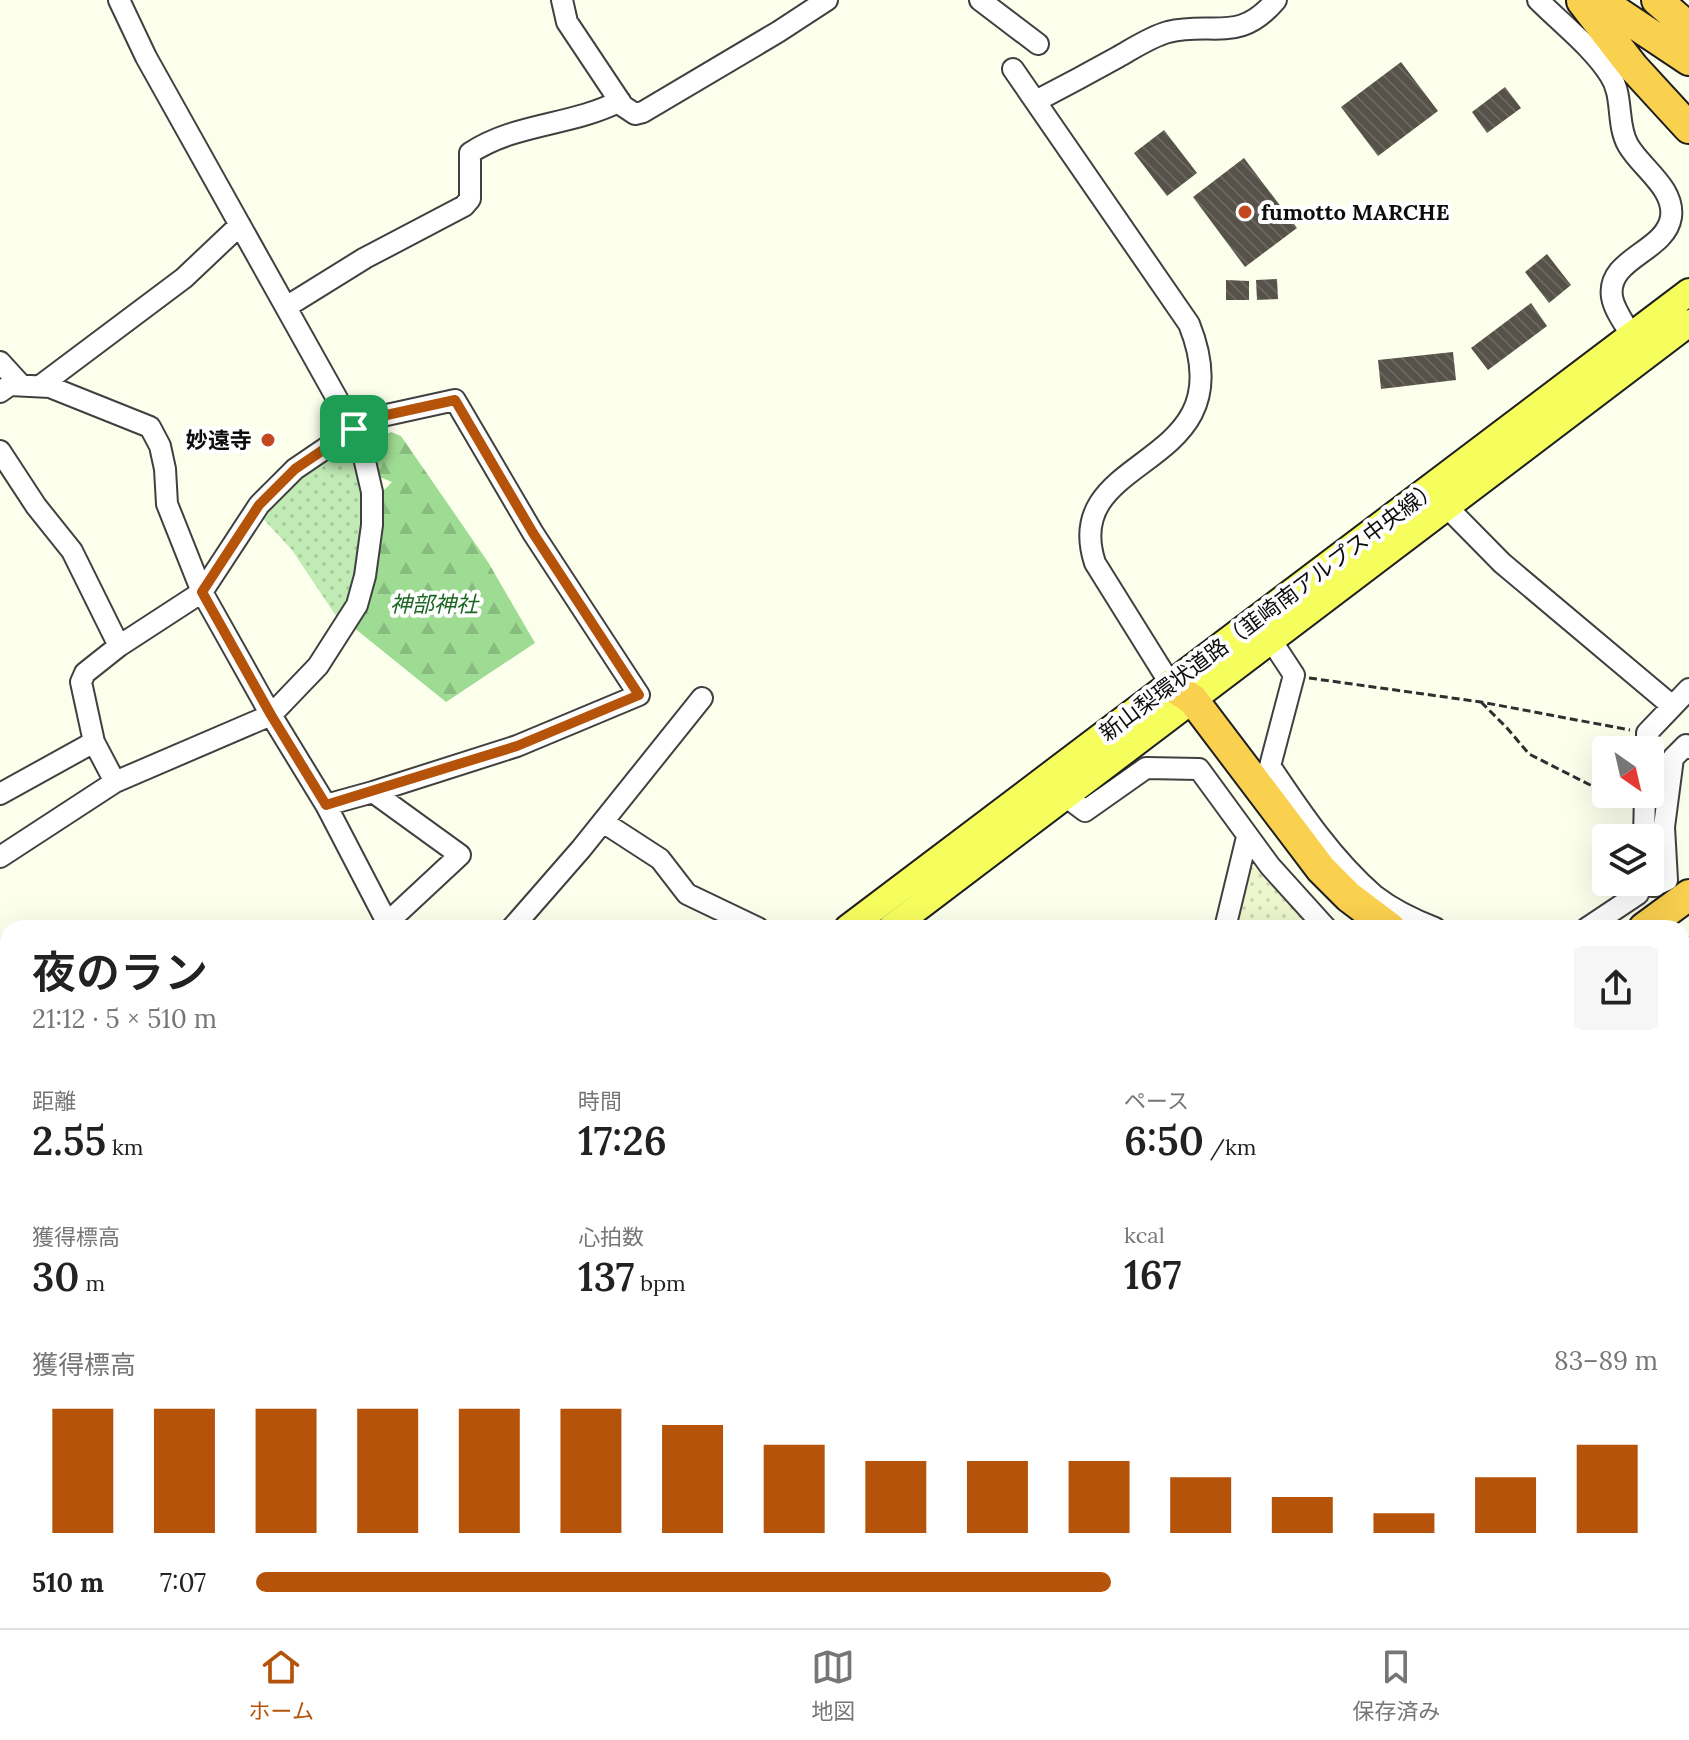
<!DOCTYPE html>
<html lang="ja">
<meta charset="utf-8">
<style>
body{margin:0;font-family:Lora,"Noto Sans JP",serif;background:#f6f6f6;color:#222;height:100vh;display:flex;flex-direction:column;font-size:30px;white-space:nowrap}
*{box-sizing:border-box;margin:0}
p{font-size:26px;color:#767676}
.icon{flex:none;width:44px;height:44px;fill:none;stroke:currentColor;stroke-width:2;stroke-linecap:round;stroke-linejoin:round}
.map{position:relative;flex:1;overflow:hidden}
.panel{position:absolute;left:0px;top:920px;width:1690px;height:708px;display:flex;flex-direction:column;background:#fff;border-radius:24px 24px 0 0;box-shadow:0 8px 32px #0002}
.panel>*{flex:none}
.needle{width:52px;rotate:146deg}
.fabs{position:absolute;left:1592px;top:736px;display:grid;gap:16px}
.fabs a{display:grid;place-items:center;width:72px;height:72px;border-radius:8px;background:#fff;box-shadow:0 8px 32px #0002;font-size:40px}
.pin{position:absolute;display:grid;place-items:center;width:68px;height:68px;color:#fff;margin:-34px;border-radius:16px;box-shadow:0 4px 12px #0006}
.round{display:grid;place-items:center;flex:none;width:84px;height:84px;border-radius:8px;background:#f6f6f6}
.headline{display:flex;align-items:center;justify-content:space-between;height:136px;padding:0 32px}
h1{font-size:44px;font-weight:600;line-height:60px}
.metrics{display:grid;grid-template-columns:repeat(3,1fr);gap:12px;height:136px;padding:8px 32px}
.metrics div{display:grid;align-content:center}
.metrics b{font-size:40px;font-weight:600}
.metrics small{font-size:22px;font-weight:400}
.metrics p{font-size:22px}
.chart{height:224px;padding:16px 32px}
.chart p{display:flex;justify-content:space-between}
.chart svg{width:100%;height:144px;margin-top:8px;stroke:#b45309;stroke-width:6}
ul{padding:0 32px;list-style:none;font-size:26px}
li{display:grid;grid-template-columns:128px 96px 1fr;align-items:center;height:60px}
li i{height:20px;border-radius:10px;background:#b45309}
.tab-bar{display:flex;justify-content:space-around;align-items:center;height:112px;border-top:2px solid #e0e0e0;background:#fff;font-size:22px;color:#767676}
.tab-bar a{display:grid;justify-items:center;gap:4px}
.tab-bar .active{color:#b45309}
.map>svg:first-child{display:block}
</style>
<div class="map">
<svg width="1689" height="1628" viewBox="0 0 1689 1628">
<defs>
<pattern id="farmland-dots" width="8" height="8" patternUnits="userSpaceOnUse" patternTransform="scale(2)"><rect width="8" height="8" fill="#edf6cc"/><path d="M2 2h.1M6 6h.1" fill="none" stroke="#cad2ae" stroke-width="1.8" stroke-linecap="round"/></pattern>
<pattern id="forest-firs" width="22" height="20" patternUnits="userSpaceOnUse" patternTransform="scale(2)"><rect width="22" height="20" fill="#9fdc93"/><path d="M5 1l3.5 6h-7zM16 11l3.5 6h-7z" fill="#88bc7e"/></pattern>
<pattern id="park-dots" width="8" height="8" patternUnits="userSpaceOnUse" patternTransform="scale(2)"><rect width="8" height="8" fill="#c1ebb5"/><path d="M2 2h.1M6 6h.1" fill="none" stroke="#a5c89a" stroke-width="1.8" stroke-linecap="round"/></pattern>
<pattern id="building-back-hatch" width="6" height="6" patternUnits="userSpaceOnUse" patternTransform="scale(2)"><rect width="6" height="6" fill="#565249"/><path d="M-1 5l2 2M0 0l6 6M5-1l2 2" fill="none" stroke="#69665f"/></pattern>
</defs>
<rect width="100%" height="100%" fill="#fdffed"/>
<path fill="url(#farmland-dots)" d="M1250,867l21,8 42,53h-79z
M1689,962v273l-7,2v-271z
M1689,1246v201l-7,5v-205z
M1061,1620h239l-13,8h-228z
M1411,1620h137l-6,8h-137z"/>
<path fill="url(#forest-firs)" d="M391,432l10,4 87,126 47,81 -89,59 -93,-75 27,-133 12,-12 -25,-10c4,-20 5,-29 24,-40z"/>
<path fill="url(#park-dots)" d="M354,429l10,30 4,94 -28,69 -48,-72 -37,-40z"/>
<path fill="url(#building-back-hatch)" d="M1401,62l37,49 -60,45 -37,-49z
M1505,87l16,21 -34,25 -15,-21z
M1164,130l33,43 -30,23 -33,-43z
M1244,158l53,70 -52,39 -52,-70z
M1547,254l24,31 -22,18 -24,-31z
M1277,279l1,20 -21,1 -1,-20z
M1226,280l23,1v19h-23z
M1531,303l16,23 -59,44 -17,-22z
M1453,352l3,28 -75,9 -3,-29z"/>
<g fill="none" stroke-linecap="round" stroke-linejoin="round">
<defs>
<path id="minor" d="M562,0l5,22 56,84 12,8 8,-2 135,-80 49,-32
M980,0l58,44
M1538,0c24,24 54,47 72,75 14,21 6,49 18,70 13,23 47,43 43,72 -5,35 -65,41 -59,80 2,13 13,27 19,38
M1013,69l176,255c60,149 -131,126 -94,239l76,122
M1036,101c27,-14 55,-29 82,-44 16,-9 32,-20 50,-25 46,-11 71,12 108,-32
M286,307l79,-49 99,-52 6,-7v-46c45,-30 101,-27 150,-52
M0,362l20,22
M40,386l144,-108 56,-53
M0,392l10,-7 40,2 100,40 10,19 5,23 2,35 35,88 69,123 55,90 64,123
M0,451l36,55 36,45 47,95
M1437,497l65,66 169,142
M1271,640l23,35 -24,91c30,45 63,94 105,130 18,14 39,24 60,32
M1647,750v-17l42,-44
M115,782l-21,-40 -13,-60 4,-9 34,-27 83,-54 57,-87 36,-36 59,-40 28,-13 73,-16 78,133 106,162 -122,51 -144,46 -47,13
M373,792l87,63 -73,68
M0,794l94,-52
M1065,796l20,15 61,-43 53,1 71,97 56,62
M603,822l57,37 27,35 71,34
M1644,838l1,-44
M0,857l115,-75 156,-67 47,-49 39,-61 8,-29 7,-51v-33l-9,-39 -9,-24 -208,-372 -27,-57
M1641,885l13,1 13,-6 -3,-53 9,-69 13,-13 3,3
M512,928l69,-79 121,-151
M1225,928l22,-91
M1587,928l51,-34 4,-12
M1682,952l7,-4
M0,1009l8,9
M0,1322l8,3
M0,1438l8,-2
M1682,1459l7,-5
M0,1517l8,-2
M1682,1588l7,2
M1682,1612l7,-2
M482,1620l6,8
M54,1628l2,-8
M339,1628l8,-8
M1048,1628l2,-8
M1548,1628l5,-8
M1610,1628l36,-8"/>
<path id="major" d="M848,928l841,-636
M891,928l798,-605"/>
<path id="highway" d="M1599,0l90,60
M1657,0l32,28
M1582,1l51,66 56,61
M1171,685l22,15 128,169 28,28 41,31
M1644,928l45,-33
M0,1456l8,-2
M0,1483l8,-3"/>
</defs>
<use href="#minor" stroke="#404040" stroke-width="24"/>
<use href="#major" stroke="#1e1e1e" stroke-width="30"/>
<use href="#highway" stroke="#1e1e1e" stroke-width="34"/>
<path stroke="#2f2f2f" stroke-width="3" stroke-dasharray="8 4" stroke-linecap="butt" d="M1309,678l172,24 149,28
M1481,702l26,26 22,26 77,39
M1608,794l18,10
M1682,1242l7,-2
M790,1620l7,8
M1383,1620l5,8"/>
<use href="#minor" stroke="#fff" stroke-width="20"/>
<use href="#major" stroke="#f6fe5e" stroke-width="26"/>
<use href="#highway" stroke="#fad04f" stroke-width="30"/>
</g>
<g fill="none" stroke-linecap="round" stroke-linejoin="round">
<defs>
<path id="route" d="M455,400l78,133 106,162 -122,51 -191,59 -55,-90 -69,-123 57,-87 36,-36 59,-40 28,-13z"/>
</defs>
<use href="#route" stroke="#fff" stroke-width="16"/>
<use href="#route" stroke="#b45309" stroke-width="10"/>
</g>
<g fill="#c2481f" stroke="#fff" stroke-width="3">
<circle cx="1245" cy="212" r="8"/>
<circle cx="268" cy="440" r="8"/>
</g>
<g text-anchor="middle" stroke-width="8" stroke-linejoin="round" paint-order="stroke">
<g font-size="22" font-weight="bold" fill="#0d0d0d" stroke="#fff" text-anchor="start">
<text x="1261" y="220">fumotto MARCHE</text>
<text x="252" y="448" text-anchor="end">妙遠寺</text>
</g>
<g font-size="22" font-style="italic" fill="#1b6721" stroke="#fff">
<text x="434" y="612">神部神社</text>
</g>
<g font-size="22" fill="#0d0d0d" stroke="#fff">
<text transform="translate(1269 610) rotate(-37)" y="8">新山梨環状道路（韮崎南アルプス中央線）</text>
</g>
</g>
</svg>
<div class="fabs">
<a><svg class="needle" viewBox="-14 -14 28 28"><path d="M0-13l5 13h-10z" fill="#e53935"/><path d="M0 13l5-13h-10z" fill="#767676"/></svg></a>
<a><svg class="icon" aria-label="layers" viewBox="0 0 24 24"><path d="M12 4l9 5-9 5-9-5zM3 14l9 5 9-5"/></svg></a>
</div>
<div class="pin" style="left:354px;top:429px;background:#1e9e55"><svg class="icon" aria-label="arrive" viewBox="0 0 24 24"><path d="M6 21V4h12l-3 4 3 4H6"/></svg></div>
<section class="panel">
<div class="headline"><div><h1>夜のラン</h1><p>21:12 · 5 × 510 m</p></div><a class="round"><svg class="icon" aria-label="share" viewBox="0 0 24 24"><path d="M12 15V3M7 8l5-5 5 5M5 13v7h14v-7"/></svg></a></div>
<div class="metrics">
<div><p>距離</p><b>2.55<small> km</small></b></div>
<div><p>時間</p><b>17:26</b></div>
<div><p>ペース</p><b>6:50<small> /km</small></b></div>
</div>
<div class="metrics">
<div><p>獲得標高</p><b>30<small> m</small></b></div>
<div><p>心拍数</p><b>137<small> bpm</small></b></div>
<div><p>kcal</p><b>167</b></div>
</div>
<div class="chart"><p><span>獲得標高</span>83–89 m</p>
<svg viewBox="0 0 160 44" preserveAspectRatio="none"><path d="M5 44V6M15 44V6M25 44V6M35 44V6M45 44V6M55 44V6M65 44V11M75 44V17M85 44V22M95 44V22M105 44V22M115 44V27M125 44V33M135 44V38M145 44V27M155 44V17"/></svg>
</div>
<ul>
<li><b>510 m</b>7:07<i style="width:61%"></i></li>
</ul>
</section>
</div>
<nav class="tab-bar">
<a class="active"><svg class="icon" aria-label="home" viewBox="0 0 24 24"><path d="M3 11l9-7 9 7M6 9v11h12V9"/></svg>ホーム</a>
<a><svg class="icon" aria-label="map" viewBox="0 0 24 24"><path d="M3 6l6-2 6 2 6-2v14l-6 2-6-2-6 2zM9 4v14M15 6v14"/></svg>地図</a>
<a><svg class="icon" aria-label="saved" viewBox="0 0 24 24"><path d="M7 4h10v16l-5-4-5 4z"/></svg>保存済み</a>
</nav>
